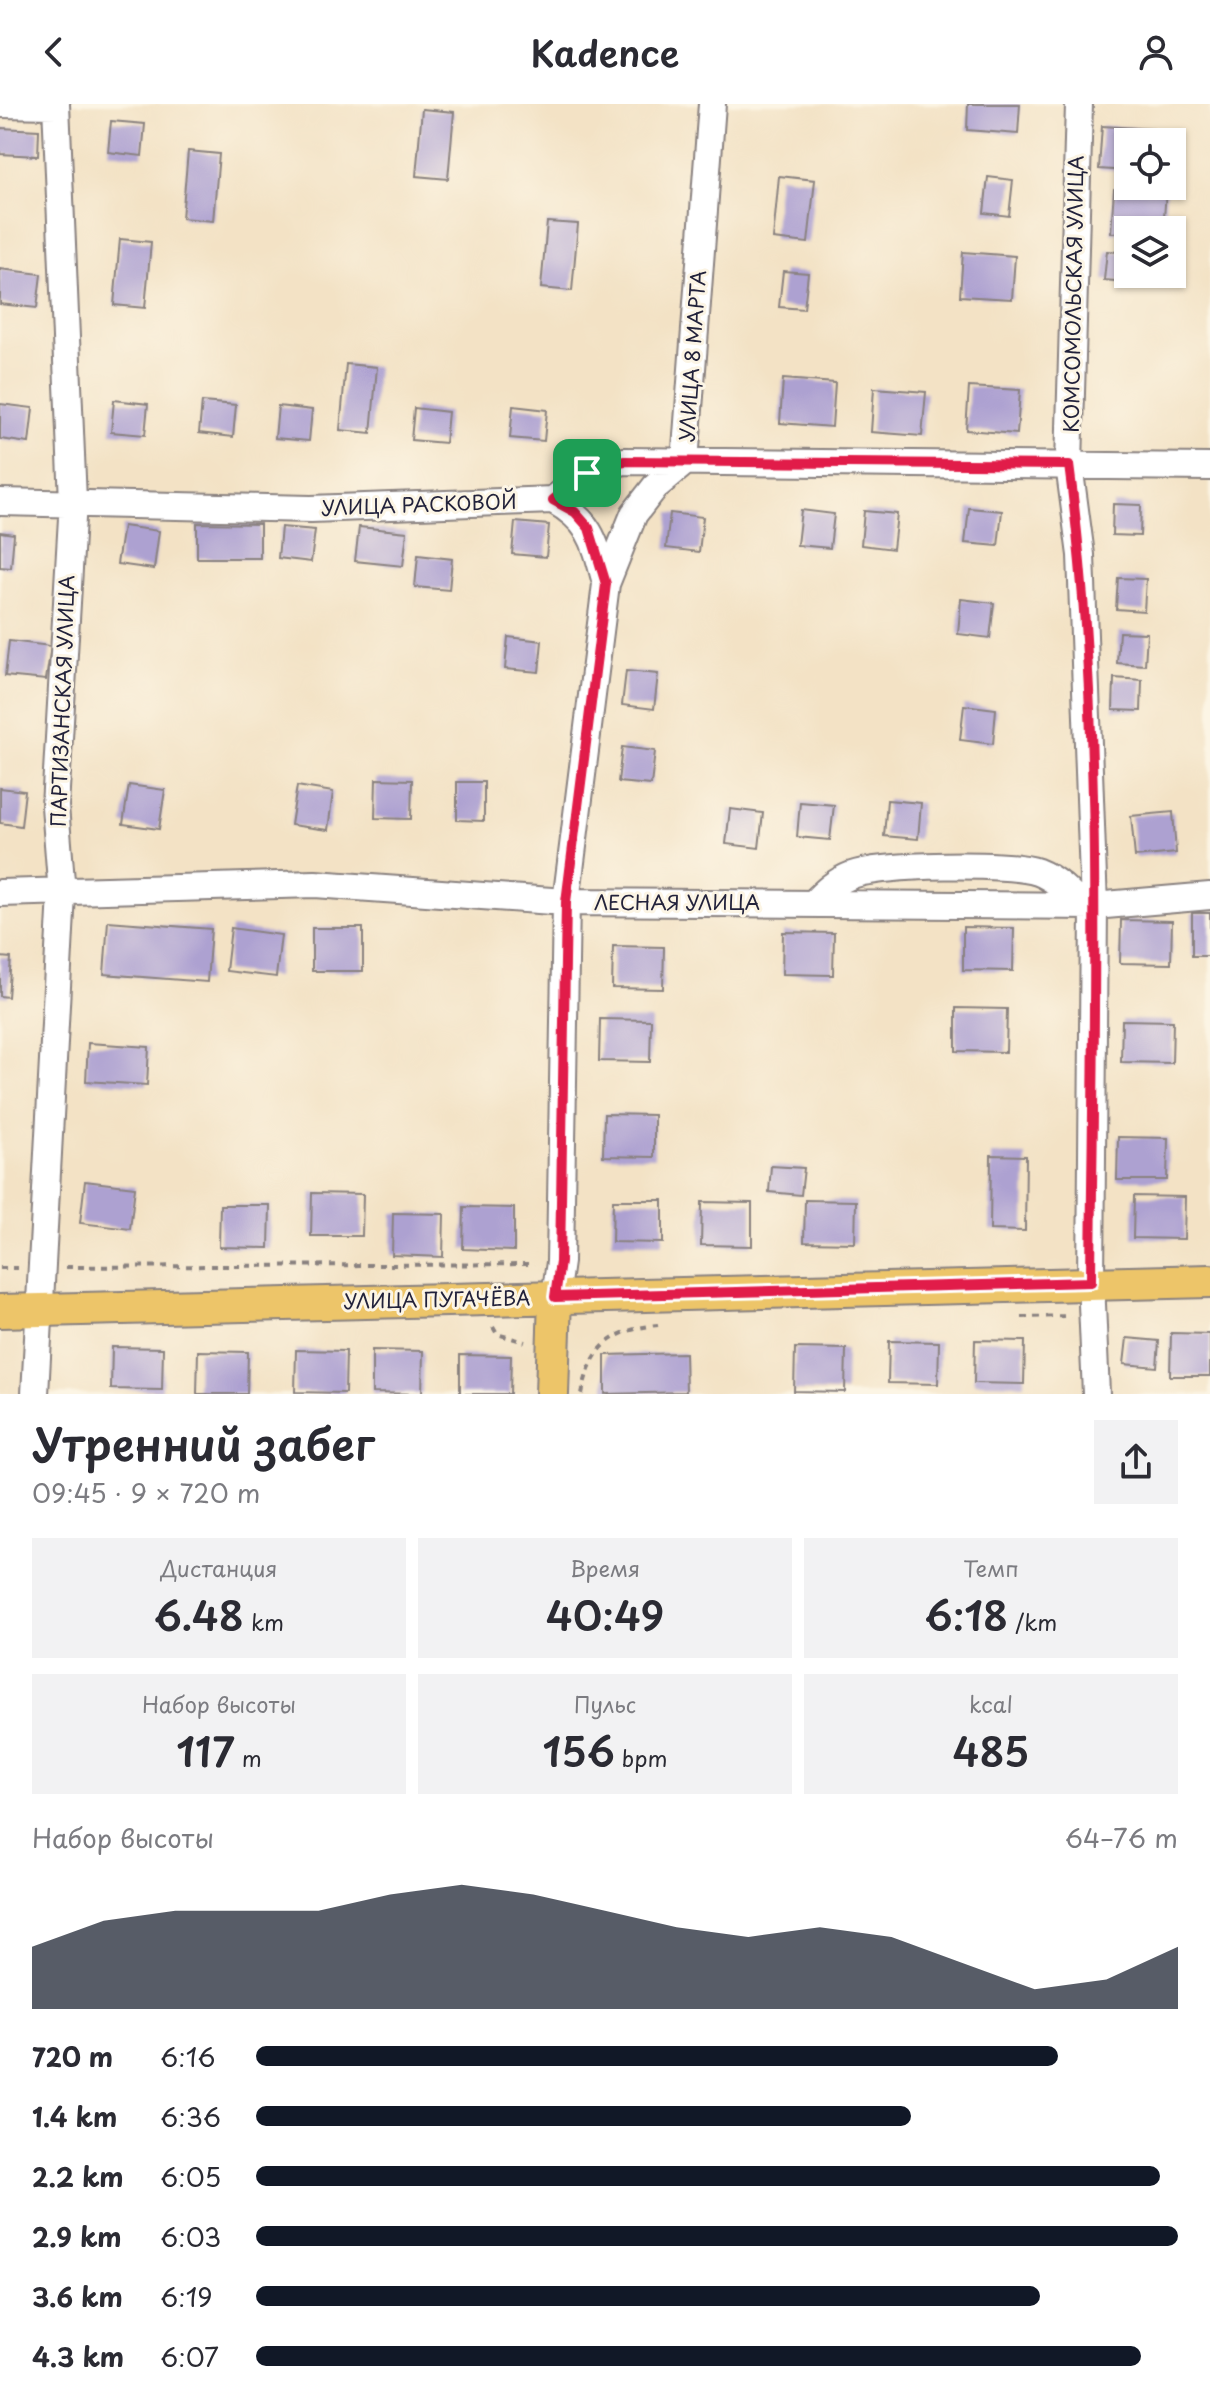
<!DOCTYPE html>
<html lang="ru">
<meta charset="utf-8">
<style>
body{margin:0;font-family:"Playpen Sans",sans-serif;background:#f2f2f3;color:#2b2b33;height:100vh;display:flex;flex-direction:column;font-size:30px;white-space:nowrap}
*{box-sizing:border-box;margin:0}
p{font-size:26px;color:#7c7c81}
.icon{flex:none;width:44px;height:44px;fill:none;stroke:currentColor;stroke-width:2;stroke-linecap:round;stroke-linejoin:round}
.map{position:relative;height:1290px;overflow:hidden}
.side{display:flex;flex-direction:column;background:#fff;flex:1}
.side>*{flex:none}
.buttons{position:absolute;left:1114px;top:24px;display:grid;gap:16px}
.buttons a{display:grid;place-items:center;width:72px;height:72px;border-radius:0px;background:#fff;box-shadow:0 2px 6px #0004;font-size:40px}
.pin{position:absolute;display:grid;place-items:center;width:68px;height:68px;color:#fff;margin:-34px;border-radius:16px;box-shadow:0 4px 12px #0006}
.round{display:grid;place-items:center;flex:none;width:84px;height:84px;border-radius:0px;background:#f2f2f3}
.overview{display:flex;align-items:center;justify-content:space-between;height:136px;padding:0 32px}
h1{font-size:44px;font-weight:600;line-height:60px}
.stats{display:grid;grid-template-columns:repeat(3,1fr);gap:12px;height:136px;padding:8px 32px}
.stats div{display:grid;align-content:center;border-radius:0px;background:#f2f2f3;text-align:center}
.stats b{font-size:40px;font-weight:600}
.stats small{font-size:22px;font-weight:400}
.stats p{font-size:22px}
.chart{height:224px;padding:16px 32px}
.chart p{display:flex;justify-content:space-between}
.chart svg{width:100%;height:144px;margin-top:8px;fill:#111827;opacity:.7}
ul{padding:0 32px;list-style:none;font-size:26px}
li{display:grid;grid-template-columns:128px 96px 1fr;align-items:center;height:60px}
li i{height:20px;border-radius:10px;background:#111827}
header{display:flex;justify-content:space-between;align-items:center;height:104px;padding:0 32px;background:#fff;font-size:36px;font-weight:600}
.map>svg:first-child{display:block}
</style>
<header><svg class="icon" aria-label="back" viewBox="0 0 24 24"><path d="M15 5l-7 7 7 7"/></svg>Kadence<svg class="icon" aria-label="person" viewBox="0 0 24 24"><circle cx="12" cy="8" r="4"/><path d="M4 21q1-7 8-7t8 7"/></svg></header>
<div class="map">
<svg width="1210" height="1290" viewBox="0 0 1210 1290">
<rect width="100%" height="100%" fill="#fcf5e5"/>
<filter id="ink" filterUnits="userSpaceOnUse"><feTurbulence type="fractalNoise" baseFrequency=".0125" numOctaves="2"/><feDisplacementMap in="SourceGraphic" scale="16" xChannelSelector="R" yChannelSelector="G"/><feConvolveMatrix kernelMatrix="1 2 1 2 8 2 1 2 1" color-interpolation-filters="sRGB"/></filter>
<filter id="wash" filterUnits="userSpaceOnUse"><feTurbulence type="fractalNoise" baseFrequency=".006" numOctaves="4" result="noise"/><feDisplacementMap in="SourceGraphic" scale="32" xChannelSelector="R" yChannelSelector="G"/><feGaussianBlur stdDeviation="1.8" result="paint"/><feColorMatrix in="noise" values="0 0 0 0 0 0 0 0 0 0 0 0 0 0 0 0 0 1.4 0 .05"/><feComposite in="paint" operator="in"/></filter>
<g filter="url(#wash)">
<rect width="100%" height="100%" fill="#f3e2c5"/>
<g id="blocks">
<path fill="#ada1d1" d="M968,0h52l-2,30 -51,-4z
M422,5l32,3 -6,67 -32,-3z
M111,17l34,3 -3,32 -34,-4z
M1102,22l52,3 -1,13h-25v29l-29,-2z
M0,24l39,2 -1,26 -38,-2z
M188,47l31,3 -6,67 -31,-3z
M779,72l36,4 -7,63 -35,-4z
M988,73l25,3 -4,36 -25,-3z
M1114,85l52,3 -3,38 -52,3z
M547,118l31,2 -6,67 -31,-3z
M120,135l31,3 -6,66 -31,-3z
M1107,147l21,2v21h12l-1,9 -35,-3z
M963,148l52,4 -3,43 -52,-3z
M0,165l41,5 -4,34 -37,-4z
M783,167l25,2 -4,36 -25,-2z
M346,260l31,3 -6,66 -31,-3z
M783,275l52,4 -3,44 -52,-4z
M969,283l51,3 -3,44 -51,-4z
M874,284l52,4 -4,44 -51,-4z
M114,296l34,4 -3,31 -34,-3z
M202,298l34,3 -3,32 -34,-4z
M0,300l33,4 -4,35 -29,-4z
M278,302l34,4 -3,31 -34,-3z
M513,302l34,4 -3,31 -34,-3z
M414,304l34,4 -3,31 -34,-3z
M1113,400l28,1 -1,31 -28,-1z
M969,404l33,3 -4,35 -33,-3z
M801,406l33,4 -4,34 -33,-3z
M864,407l33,3 -4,35 -32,-4z
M670,409l33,4 -4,35 -33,-4z
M515,418l34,3 -3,32 -34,-3z
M197,419l63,1v34h-63z
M123,422l36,5 -5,38 -37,-5z
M281,423l34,3 -4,32 -33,-4z
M359,423l48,5 -4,34 -48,-5z
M0,428l14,2 -3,34 -11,-1z
M418,451l34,4 -3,31 -34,-3z
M1118,474l28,1 -2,32 -28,-2z
M961,495l33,4 -4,35 -32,-4z
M1119,528l28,1 -2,32 -28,-2z
M508,533l34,4 -3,31 -34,-3z
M9,537l42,5 -5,34 -41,-4z
M626,567l32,3 -4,35 -32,-4z
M1114,574l28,2 -1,31 -28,-1z
M964,601l32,4 -3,35 -33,-4z
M622,643l33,4 -4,34 -33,-3z
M376,675l36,1 -1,39 -36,-1z
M457,678h27v39l-27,-1z
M129,681l36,5 -6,39 -36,-5z
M297,682l36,6 -5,38 -37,-5z
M0,684l25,3 -4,35 -21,-3z
M887,696l34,3 -3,36 -34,-3z
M800,698l34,3 -4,35 -33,-3z
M730,705l33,4 -4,35 -33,-4z
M1173,708l3,41 -41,4 -4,-41z
M1192,809h18v43h-18z
M1121,816l51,1 -1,43 -51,-1z
M108,817l103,8 -4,53 -103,-8z
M963,823l51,1 -1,43 -50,-1z
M231,824l50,7 -5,42 -50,-6z
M312,824h51v43h-51z
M783,828l51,1 -1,42 -51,-1z
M613,842l51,1 -1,42 -51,-1z
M0,853l11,1 -3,39 -8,-1z
M956,904l51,1 -1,43 -50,-1z
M600,915l51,1 -1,42 -51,-1z
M1122,916l51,1 -1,42 -51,-1z
M88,939l61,4 -2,38 -61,-4z
M604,1010l50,1v42l-51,-1z
M1118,1033l50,1 -1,42h-50z
M991,1051l35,1 -1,75 -35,-1z
M771,1062l33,2 -3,27 -32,-3z
M85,1077l50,6 -5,42 -50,-6z
M312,1089l51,1 -1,42h-51z
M1134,1092l51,1 -1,42 -51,-1z
M613,1096h50v43l-51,-1z
M805,1096l51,1 -1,42 -51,-1z
M702,1098l50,1v43l-51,-1z
M220,1101h50l-1,43 -50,-1z
M464,1103l50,1v43l-51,-2z
M393,1109l51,1 -1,43 -51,-2z
M1171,1229l39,1v42h-40z
M1127,1234l32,3 -2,26 -33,-3z
M975,1236l50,1 -1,43 -50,-1z
M889,1237l50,1 -1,42 -50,-1z
M112,1243l51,1 -1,42 -51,-1z
M795,1244l51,1 -1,43 -51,-1z
M296,1246l50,1 -1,42 -50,-1z
M372,1246l51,1 -1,43 -50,-1z
M198,1247l50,1 -1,42h-50z
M685,1249l1,39 -81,2v-39z
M460,1251l51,1 -1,38h-50z"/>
</g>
</g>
<g filter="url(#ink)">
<use href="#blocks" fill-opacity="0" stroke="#8a8280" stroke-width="2"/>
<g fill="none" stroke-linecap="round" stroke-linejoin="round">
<defs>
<path id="minor" d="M0,0l56,1
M1079,0l-10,361 12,90 13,351 -3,376 5,112
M553,396c39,22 42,42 53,83
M0,398l311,7 242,-9 34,-27 37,-12 586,6
M0,789l315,-9 251,18 528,4 116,-10
M813,800c12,-13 23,-23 39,-29 28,-11 158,-13 186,-3 18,7 30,20 43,34
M555,1193l5,-35 6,-360 40,-318 28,-70 21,-27 30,-25 27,-358
M35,1290l27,-500 -7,-88 18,-305 -17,-397"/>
<path id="major" d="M0,1207l1210,-30
M552,1290l3,-97"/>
</defs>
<use href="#minor" stroke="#8a8280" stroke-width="30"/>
<use href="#major" stroke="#8a8280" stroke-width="36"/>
<path stroke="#8a8280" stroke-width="4" stroke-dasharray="6 6" stroke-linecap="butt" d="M66,1163l468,-3
M0,1164h18
M1022,1213l48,-1
M493,1223l4,7 28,8
M582,1290c9,-47 29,-64 76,-69"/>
<use href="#minor" stroke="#fff" stroke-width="26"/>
<use href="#major" stroke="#edc569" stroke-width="32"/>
</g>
</g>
<g fill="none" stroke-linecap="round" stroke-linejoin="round" filter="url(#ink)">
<defs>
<path id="route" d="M624,357l445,4c36,270 24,546 22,817l-536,15 5,-35 6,-360 40,-318 -17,-56 -14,-16 -22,-12 34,-27z"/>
</defs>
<use href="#route" stroke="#fff" stroke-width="16"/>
<use href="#route" stroke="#e11d48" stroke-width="10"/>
</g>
<g text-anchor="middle" stroke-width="6" stroke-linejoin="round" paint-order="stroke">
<g font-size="20" fill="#22223b" stroke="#fcf5e5">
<text transform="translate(1074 190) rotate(-89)" y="7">КОМСОМОЛЬСКАЯ УЛИЦА</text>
<text transform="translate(693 252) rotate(-86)" y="7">УЛИЦА 8 МАРТА</text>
<text transform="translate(419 401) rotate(-2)" y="7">УЛИЦА РАСКОВОЙ</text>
<text transform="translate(63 597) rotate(-88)" y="7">ПАРТИЗАНСКАЯ УЛИЦА</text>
<text x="677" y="806">ЛЕСНАЯ УЛИЦА</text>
<text transform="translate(437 1196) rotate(-1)" y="7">УЛИЦА ПУГАЧЁВА</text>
</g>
</g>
</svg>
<div class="buttons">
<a><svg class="icon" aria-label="locate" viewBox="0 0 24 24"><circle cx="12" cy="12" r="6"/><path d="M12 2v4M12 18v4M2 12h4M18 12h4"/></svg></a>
<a><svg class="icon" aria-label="layers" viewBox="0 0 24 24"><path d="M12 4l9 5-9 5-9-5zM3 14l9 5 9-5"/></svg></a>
</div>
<div class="pin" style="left:587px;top:369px;background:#1e9e55"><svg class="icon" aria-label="arrive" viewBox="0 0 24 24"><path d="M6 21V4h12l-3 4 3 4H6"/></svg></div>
</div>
<section class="side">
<div class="overview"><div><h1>Утренний забег</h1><p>09:45 · 9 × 720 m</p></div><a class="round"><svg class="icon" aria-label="share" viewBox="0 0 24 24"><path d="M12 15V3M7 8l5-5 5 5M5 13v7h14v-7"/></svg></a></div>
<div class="stats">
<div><p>Дистанция</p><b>6.48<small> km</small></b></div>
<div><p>Время</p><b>40:49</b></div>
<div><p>Темп</p><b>6:18<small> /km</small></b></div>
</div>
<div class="stats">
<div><p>Набор высоты</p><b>117<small> m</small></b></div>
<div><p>Пульс</p><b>156<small> bpm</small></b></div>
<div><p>kcal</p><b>485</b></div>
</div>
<div class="chart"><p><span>Набор высоты</span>64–76 m</p>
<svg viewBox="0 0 160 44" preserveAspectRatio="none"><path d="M0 44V25L10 17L20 14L30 14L40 14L50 9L60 6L70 9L80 14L90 19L100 22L110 19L120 22L130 30L140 38L150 35L160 25V44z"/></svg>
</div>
<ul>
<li><b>720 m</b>6:16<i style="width:87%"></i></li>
<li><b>1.4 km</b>6:36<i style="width:71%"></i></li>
<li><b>2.2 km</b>6:05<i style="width:98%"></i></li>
<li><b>2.9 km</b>6:03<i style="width:100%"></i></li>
<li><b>3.6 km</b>6:19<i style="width:85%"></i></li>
<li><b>4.3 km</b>6:07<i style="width:96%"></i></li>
</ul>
</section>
